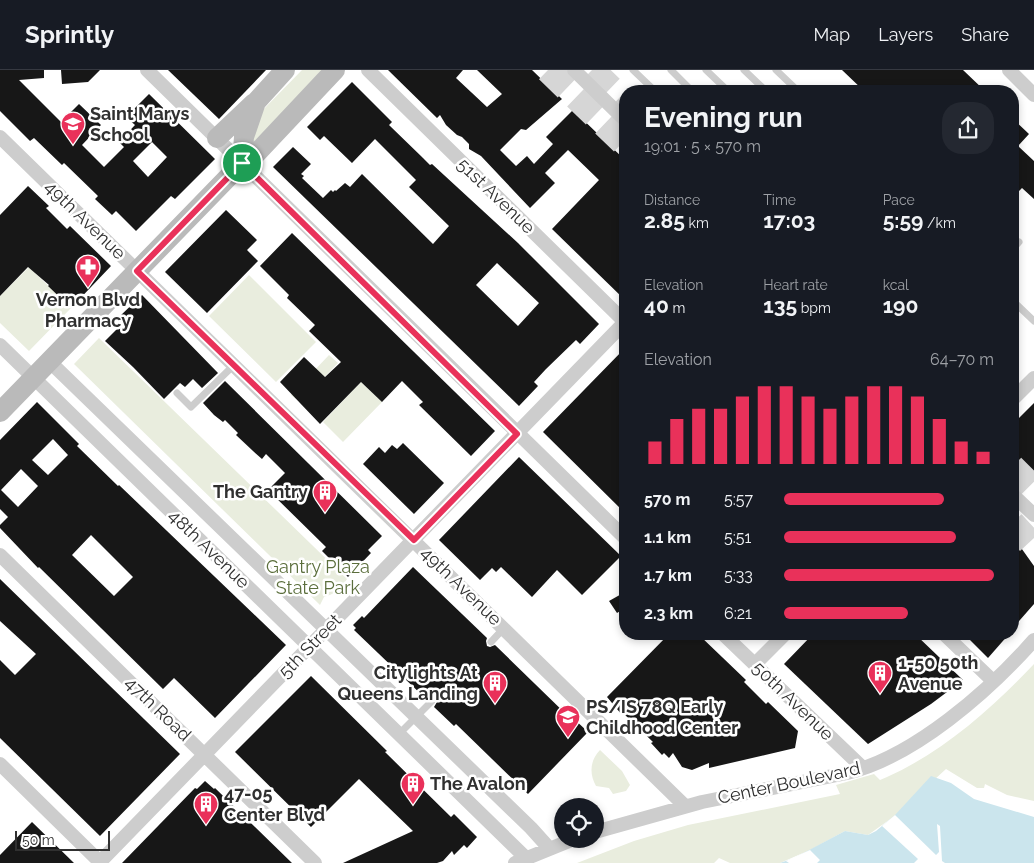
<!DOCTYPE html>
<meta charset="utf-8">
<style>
body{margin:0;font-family:Raleway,sans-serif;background:#242831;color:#f1f3f6;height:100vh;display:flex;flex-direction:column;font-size:19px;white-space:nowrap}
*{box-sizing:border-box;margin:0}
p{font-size:16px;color:#9ea1a6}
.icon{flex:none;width:28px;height:28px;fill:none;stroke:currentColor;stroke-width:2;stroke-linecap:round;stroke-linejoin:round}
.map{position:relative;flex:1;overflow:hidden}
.panel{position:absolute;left:619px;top:15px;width:400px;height:555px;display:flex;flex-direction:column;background:#171b24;border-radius:20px;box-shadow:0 2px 8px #0003}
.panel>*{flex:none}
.tools{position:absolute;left:554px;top:728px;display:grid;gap:10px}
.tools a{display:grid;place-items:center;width:50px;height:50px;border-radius:50%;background:#171b24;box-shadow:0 2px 8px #0003;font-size:25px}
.scale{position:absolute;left:15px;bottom:12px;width:95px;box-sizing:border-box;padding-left:5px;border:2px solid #303030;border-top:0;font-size:14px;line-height:18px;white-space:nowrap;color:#303030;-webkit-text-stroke:4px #fff;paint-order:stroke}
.pin{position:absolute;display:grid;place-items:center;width:42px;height:42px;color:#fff;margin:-21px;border:2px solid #fff;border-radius:50%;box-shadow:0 1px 5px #0007}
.round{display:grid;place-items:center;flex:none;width:52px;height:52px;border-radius:20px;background:#242831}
.summary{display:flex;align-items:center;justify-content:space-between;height:85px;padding:0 25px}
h1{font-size:28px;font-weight:700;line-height:38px}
.stats{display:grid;grid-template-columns:repeat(3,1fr);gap:8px;height:85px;padding:5px 25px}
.stats div{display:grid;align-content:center}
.stats b{font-size:21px;font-weight:700}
.stats small{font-size:14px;font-weight:400}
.stats p{font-size:14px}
.chart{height:140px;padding:10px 25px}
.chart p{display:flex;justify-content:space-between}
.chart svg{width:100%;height:90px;margin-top:5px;stroke:#e9315a;stroke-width:6}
ul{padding:0 25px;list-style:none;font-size:16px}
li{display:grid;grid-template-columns:80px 60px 1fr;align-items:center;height:38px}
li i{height:12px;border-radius:6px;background:#e9315a}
header{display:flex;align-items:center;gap:30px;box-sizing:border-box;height:70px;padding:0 25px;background:#171b24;border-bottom:1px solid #363941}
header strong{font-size:24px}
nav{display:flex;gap:28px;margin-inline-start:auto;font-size:18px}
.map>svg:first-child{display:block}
</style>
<header>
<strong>Sprintly</strong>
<nav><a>Map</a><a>Layers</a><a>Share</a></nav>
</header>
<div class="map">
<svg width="1034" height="793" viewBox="0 0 1034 793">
<rect width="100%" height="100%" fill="#fff"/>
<path fill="#e9edde" d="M302,0h22l-72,74 3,-26z
M29,197l42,41 -42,43 -29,-28v-27z
M249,205l67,67 -40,40 -67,-66z
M99,268l248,241c-6,10 -12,15 -23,18l-4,8 -246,-241z
M329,285l9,8 -38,39 -9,-7z
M361,312l21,20 -39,40 -20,-20z
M1034,594v137l-27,-6 -22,-11 -1,4h-7l-31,-19 -50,46 -28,20 -23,-4 -35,19 -30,13h-50l-11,-5 -5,5h-137l57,-22 54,-16 152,-31 -4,-9 38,-11 6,6 7,-3c56,-25 105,-69 147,-113z
M600,680l22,21 8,14 -4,6 -13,3 -4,-6 -13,-2c-7,-12 -6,-26 4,-36z"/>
<path fill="#cbe5ed" d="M931,706l20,7 23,16 60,18v46h-254l14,-5 51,-27 23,4 8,-4 19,-16z"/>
<path fill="#fff" d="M895,745l41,40 3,-3 -2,-28 3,2 2,35 3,2h-31l4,-4 -36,-33z
M810,780l10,10 -3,3h-28l-3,-2z"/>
<path fill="#171717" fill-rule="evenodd" d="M0,0h44v8l-25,2 42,42 18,-18 22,21 -19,20 22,22 20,-20 -5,-5 16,-17 -9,-8 23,-23 66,65 -40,40 -4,-3 -35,35 -20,-20 -4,4 -17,-16 3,-3 -34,-33 -2,2 -28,-27 -4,3 -30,-30zM152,72l15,15 -19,20 -15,-16z
M61,0h39l-12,12 -26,2z
M168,0h98l-47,49z
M388,0h75l-7,8 31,29 15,-13 -25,-24h55l30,29 -36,31 -5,-1 -21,21 16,16 11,-10 7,8 19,-20 -7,-7 27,-27 52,50v140l-73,-71 47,-49 -31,-30 -23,23 10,10 -25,25 -49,-52 -12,-7v-5l-7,-7 -5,-2 -11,-10 -6,-10 -3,3z
M842,0h121l22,21h-121z
M352,12l40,40 -3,3 34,33 7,7 2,-1 86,79 81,81 -19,20 -4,-4 -30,29 -12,13 4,4 -19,20 -246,-239 20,-20 18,17 -10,10 3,2 -2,2 21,20 8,-8 2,2 2,-2 1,1 9,-8 5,4 12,-13 71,70 16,-18 -40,-39 7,-7 -41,-41 -23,24 -28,-27 -4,4 -13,-13zM497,193l42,40 -21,23 -42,-41z
M1012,48l17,16 -11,12 16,15v38l-12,-11 -10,10z
M28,116l21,20 -3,2 21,21 3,-3 41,40 -40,42 -23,-22 1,-1 -21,-18 -28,29v-81z
M226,140l31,30 -10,10 11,11 -51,52 -42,-41z
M292,163l203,198 -24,25 -52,-51 4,-3 -21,-21 -20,21 -21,-20 -41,42 -40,-42 24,-25 21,20 16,-15 -32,-31 6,-6 -28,-27 2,-3 -29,-29z
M142,225l76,78 -16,15 -9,-9 -8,8 -5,-4 -16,16 -31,-32 -28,-26 20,-20 -5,-5z
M625,278v165l-82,-81z
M225,311l157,155 -14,14 3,3 -23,24 -26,-26 4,-4 -58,-57 17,-17 -19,-19 -4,5 -9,-8 -17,-16 2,-2 -13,-13 -2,2 -9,-7 -11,-12z
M37,332l42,42 -2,2 41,40 1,-1 167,160 -71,73 -41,-40 -11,11 -124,-122 -1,1 -38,-40v-3l8,-8 -8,-8v-69zM53,369l15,16 -20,20 -16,-15zM21,399l17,17 -20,21 -17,-17zM91,465l42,42 -19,19 -42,-41z
M1034,333v76l-22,-21v-33z
M403,373l41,40 -30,31 -51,-50 16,-17 6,6 7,-8 5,4z
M519,387l102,99 -39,39 -25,-25 -25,27 -31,-30 -5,5 -4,-4 -12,12 -41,-40z
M1012,465l22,31v38l-22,25z
M413,497l74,71 -1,3 1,5 3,1 5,-2 75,73 2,-1 16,15 -60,62 -72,-70 -2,2 -20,-19 3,-5 -2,-5 -4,-1 -5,3 -72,-69 2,-2 -3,-3 9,-9 2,2z
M0,509l180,175 -80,82 -100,-98v-78l15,15 21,-21 -36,-33z
M625,522v16l-8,5 -8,-12z
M669,564h29l48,46 -2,2 22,22 2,-2 30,29 -3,17 -86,20v-5l-17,7 -10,-3 -9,-14 -4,5 -5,-5 -2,2 -11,-12 2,-1 -30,-29 -1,2 -15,-18z
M813,564h102l48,46 -32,24 -63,40 -84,-80z
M964,564h45l-21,24z
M311,606l76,75 -2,1 66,65 3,-3 23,23 -10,11 -3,-3 -10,10 -2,-4 -9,10 -6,2h-94l70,-32 -54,-52 -48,48 -76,-75z
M205,711l9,8 1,-1 77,75h-170l73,-75 2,1z
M32,752l42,41h-74v-8z"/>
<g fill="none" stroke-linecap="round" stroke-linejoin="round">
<path stroke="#d6d6d6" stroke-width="26" stroke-dasharray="26 13" stroke-linecap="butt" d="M548,0l77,74
M592,0l33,32
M1012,397l22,22
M1012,453l22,24"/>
<path stroke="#cdcdcd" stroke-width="7" d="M633,0l22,21
M671,0l21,21
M706,0l22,21
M744,0l22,21
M776,0l22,21
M1012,180l7,-8
M1012,230l22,21
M177,323l14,14 43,-42
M491,572l13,-14
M399,664l33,-33"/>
<path stroke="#cdcdcd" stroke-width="14" d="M147,0l478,468
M368,0l257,252
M574,0l51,50
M1009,0l25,25
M0,67l685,669
M0,275l526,513
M49,291l482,467 18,20
M1012,330l22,-22
M1012,424l22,21
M0,485l315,308
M723,564l140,134
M944,564l49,47
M755,594l30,-30
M0,694l101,99
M595,762l107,-30 145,-29c67,-16 142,-82 187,-133
M99,793l526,-541
M515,793l59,-24"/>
<path stroke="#bababa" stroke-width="20" d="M217,68l37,-35
M242,93l2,-26 12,-35 29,-32
M0,342l242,-249 12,-7 81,-86"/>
</g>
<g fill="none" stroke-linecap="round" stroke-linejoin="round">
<defs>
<path id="route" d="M242,93l275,271 -103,106 -277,-269z"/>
</defs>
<use href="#route" stroke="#fff" stroke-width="10"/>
<use href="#route" stroke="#e9315a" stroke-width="6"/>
</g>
<defs>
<symbol id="school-pin" viewBox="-11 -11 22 30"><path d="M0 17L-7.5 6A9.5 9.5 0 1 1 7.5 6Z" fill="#e9315a" stroke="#fff"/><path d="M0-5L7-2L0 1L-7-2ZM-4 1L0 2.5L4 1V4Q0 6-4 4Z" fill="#fff"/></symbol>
<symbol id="pharmacy-pin" viewBox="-11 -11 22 30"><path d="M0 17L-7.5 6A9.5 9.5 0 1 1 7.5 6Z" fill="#e9315a" stroke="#fff"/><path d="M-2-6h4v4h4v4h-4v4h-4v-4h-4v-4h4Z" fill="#fff"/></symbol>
<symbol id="building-pin" viewBox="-11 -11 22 30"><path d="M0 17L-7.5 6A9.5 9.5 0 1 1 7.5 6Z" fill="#e9315a" stroke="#fff"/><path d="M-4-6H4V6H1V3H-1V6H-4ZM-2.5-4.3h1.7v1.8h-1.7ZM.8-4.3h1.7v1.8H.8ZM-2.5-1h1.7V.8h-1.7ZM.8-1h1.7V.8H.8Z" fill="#fff"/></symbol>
</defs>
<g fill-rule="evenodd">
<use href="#school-pin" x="59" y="40" width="28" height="38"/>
<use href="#pharmacy-pin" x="74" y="183" width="28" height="38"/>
<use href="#building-pin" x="311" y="408" width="28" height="38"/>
<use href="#building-pin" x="866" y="589" width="28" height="38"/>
<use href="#building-pin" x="481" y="599" width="28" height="38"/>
<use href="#school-pin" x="554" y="633" width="28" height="38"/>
<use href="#building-pin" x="399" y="700" width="28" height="38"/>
<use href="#building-pin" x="192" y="720" width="28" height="38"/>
</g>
<g text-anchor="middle" stroke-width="5" stroke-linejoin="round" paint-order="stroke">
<g font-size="18" font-weight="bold" fill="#303030" stroke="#fff" text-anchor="start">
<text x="90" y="50">Saint Marys<tspan x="90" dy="21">School</tspan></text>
<text x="88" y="236" text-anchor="middle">Vernon Blvd<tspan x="88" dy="21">Pharmacy</tspan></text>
<text x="308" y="428" text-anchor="end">The Gantry</text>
<text x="898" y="599">1-50 50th<tspan x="898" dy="21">Avenue</tspan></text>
<text x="478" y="609" text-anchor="end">Citylights At<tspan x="478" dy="21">Queens Landing</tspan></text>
<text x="586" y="643">PS/IS 78Q Early<tspan x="586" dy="21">Childhood Center</tspan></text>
<text x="430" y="720">The Avalon</text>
<text x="224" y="730">47-05<tspan x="224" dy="21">Center Blvd</tspan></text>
</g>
<g font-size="18" fill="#303030" stroke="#fff">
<text transform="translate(496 126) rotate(44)" y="6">51st Avenue</text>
<text transform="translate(85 150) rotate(44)" y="6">49th Avenue</text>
<text transform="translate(209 479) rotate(44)" y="6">48th Avenue</text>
<text transform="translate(461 516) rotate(44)" y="6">49th Avenue</text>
<text transform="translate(310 576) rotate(-46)" y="6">5th Street</text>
<text transform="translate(793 631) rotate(44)" y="6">50th Avenue</text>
<text transform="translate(158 639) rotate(44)" y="6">47th Road</text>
<text transform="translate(789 713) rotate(-12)" y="6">Center Boulevard</text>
</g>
<g font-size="18" fill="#5b6e3c" stroke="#fff">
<text x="318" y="503">Gantry Plaza<tspan x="318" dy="21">State Park</tspan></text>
</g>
</g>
</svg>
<div class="tools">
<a><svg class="icon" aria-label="locate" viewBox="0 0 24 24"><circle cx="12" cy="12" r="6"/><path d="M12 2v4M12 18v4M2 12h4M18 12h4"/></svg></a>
</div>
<div class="scale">50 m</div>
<div class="pin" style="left:242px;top:93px;background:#1e9e55"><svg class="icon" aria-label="arrive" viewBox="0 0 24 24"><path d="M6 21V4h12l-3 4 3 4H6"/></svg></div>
<section class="panel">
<div class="summary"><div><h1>Evening run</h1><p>19:01 · 5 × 570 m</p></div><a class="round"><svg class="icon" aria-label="share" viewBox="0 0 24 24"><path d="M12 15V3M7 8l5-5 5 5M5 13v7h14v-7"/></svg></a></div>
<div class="stats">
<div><p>Distance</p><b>2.85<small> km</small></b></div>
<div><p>Time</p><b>17:03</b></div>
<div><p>Pace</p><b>5:59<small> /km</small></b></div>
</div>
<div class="stats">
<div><p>Elevation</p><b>40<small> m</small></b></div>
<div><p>Heart rate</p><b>135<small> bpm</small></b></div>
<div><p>kcal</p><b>190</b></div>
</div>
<div class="chart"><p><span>Elevation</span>64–70 m</p>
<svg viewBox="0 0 160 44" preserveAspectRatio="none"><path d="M5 44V33M15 44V22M25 44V17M35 44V17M45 44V11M55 44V6M65 44V6M75 44V11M85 44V17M95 44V11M105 44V6M115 44V6M125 44V11M135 44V22M145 44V33M155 44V38"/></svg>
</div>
<ul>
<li><b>570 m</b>5:57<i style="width:76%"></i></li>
<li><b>1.1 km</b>5:51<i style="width:82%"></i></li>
<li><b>1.7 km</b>5:33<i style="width:100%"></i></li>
<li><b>2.3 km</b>6:21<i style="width:59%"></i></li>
</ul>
</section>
</div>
